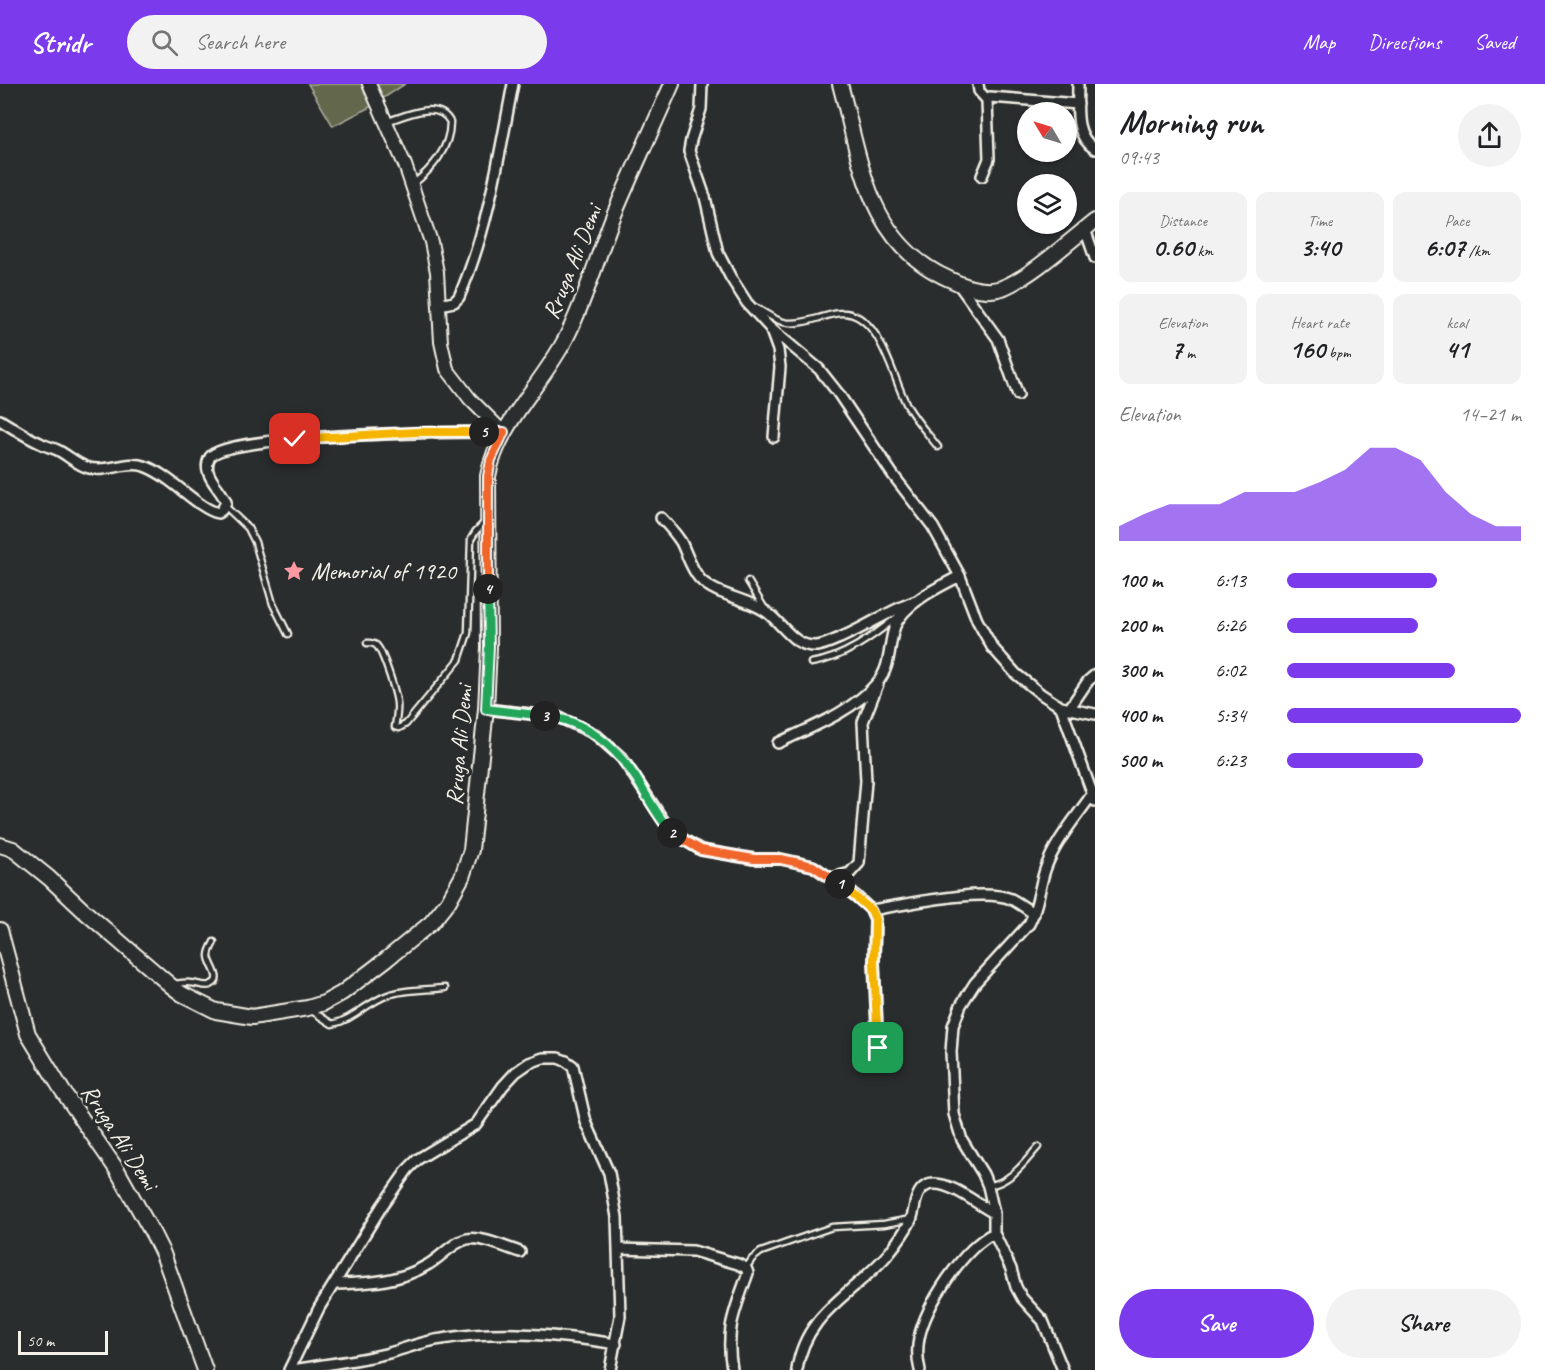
<!DOCTYPE html>
<meta charset="utf-8">
<style>
body{margin:0;font-family:Caveat,sans-serif;background:#f2f2f2;color:#202124;height:100vh;display:flex;flex-direction:column;font-size:22px;white-space:nowrap}
*{box-sizing:border-box;margin:0}
p{font-size:20px;color:#757577}
.icon{flex:none;width:33px;height:33px;fill:none;stroke:currentColor;stroke-width:2;stroke-linecap:round;stroke-linejoin:round}
.map{position:relative;flex:1;overflow:hidden}
.details{display:flex;flex-direction:column;background:#fff;width:450px}
.details>*{flex:none}
.needle{width:39px;rotate:308deg}
.buttons{position:absolute;left:1017px;top:18px;display:grid;gap:12px}
.buttons a{display:grid;place-items:center;width:60px;height:60px;border-radius:50%;background:#fff;box-shadow:0 2px 4px #0004;font-size:30px}
.scale{position:absolute;left:18px;bottom:15px;width:90px;box-sizing:border-box;padding-left:6px;border:3px solid #f4f1e8;border-top:0;font-size:16px;line-height:21px;white-space:nowrap;color:#f4f1e8;-webkit-text-stroke:4px #2a2d2e;paint-order:stroke}
.pin{position:absolute;display:grid;place-items:center;width:51px;height:51px;color:#fff;margin:-26px;border-radius:12px;box-shadow:0 3px 9px #0006}
.km{position:absolute;width:30px;height:30px;margin:-15px;border-radius:50%;background:#222;color:#fff;font-size:16px;line-height:30px;text-align:center}
.round{display:grid;place-items:center;flex:none;width:63px;height:63px;border-radius:32px;background:#f2f2f2}
.headline{display:flex;align-items:center;justify-content:space-between;height:102px;padding:0 24px}
h1{font-size:33px;font-weight:700;line-height:45px}
.figures{display:grid;grid-template-columns:repeat(3,1fr);gap:9px;height:102px;padding:6px 24px}
.figures div{display:grid;align-content:center;border-radius:12px;background:#f2f2f2;text-align:center}
.figures b{font-size:26px;font-weight:700}
.figures small{font-size:16px;font-weight:400}
.figures p{font-size:16px}
.chart{height:168px;padding:12px 24px}
.chart p{display:flex;justify-content:space-between}
.chart svg{width:100%;height:108px;margin-top:6px;fill:#7c3aed;opacity:.7}
.cta{display:flex;gap:12px;margin-top:auto;padding:12px 24px}
.cta a{flex:1;height:69px;border-radius:36px;background:#7c3aed;color:#fff;font-size:24px;font-weight:700;line-height:69px;text-align:center}
.cta a+a{background:#f2f2f2;color:#202124}
ul{padding:0 24px;list-style:none;font-size:20px}
li{display:grid;grid-template-columns:96px 72px 1fr;align-items:center;height:45px}
li i{height:15px;border-radius:8px;background:#7c3aed}
header{display:flex;align-items:center;gap:36px;box-sizing:border-box;height:84px;padding:0 30px;background:#7c3aed;color:#fff}
header strong{font-size:28px}
nav{display:flex;gap:33px;margin-inline-start:auto;font-size:21px}
.search{width:420px;height:54px;background:#f2f2f2;display:flex;align-items:center;gap:15px;box-sizing:border-box;padding:0 21px;border-radius:33px;color:#757577;font-size:22px}
main{display:flex;flex:1;min-height:0}
.map>svg:first-child{display:block}
</style>
<header>
<strong>Stridr</strong>
<div class="search"><svg class="icon" aria-label="search" viewBox="0 0 24 24"><circle cx="10" cy="10" r="6"/><path d="M15 15l6 6"/></svg>Search here</div>
<nav><a>Map</a><a>Directions</a><a>Saved</a></nav>
</header>
<main>
<div class="map">
<svg width="1095" height="1286" viewBox="0 0 1095 1286">
<rect width="100%" height="100%" fill="#2a2d2e"/>
<filter id="ink" filterUnits="userSpaceOnUse"><feTurbulence type="fractalNoise" baseFrequency=".0167" numOctaves="2"/><feDisplacementMap in="SourceGraphic" scale="12" xChannelSelector="R" yChannelSelector="G"/><feConvolveMatrix kernelMatrix="1 2 1 2 8 2 1 2 1" color-interpolation-filters="sRGB"/></filter>
<g filter="url(#ink)">
<path fill="#63684e" stroke="#acac9b" stroke-width="1.5" d="M308,0h97l-35,23 -37,19z"/>
<g fill="none" stroke-linecap="round" stroke-linejoin="round">
<defs>
<path id="service" d="M386,38c18,-6 52,-23 64,0 0,27 -18,47 -38,63
M755,223c29,18 32,20 64,11 7,-2 16,-5 23,-5 39,-1 51,68 66,94 8,14 20,27 30,40
M225,422l23,22 7,14 18,62 15,30
M748,497l17,28
M367,559c4,0 5,-1 9,2 7,6 20,48 21,58 1,8 -1,17 -2,24l4,1 7,-4 53,-64 9,-27 3,-94 5,-8 8,-8
M811,579c33,-5 61,-26 86,-46
M176,900c5,-1 9,-2 14,-1 7,0 14,4 20,2 15,-5 -1,-20 -1,-29 0,-6 3,-9 5,-14
M312,927l20,13c21,-4 36,-22 56,-29 17,-6 38,-5 57,-7
M988,1102c23,-4 35,-22 50,-39
M746,1184l6,-9 9,-7 71,-25 52,-3 27,-5"/>
<path id="minor" d="M702,0l-1,25 -10,31 -2,11 16,46 13,56 13,25 16,25 22,24 50,42 19,24 55,82 40,52 27,49 17,44 15,27 24,27 25,20 20,13 34,7
M978,0l1,7 8,9
M1078,0c0,24 -5,51 17,65
M982,92l7,-17 -2,-59 3,-3 88,7
M1085,145l10,29
M959,201l39,54 20,56
M439,221l15,-3 5,-5c29,-67 40,-141 54,-213
M770,244l8,22 2,17 -6,70
M0,336c13,8 26,17 40,23 7,4 15,5 21,9 10,6 17,13 28,16 19,5 38,-8 55,-2 25,8 53,42 74,47l4,-3 4,-8c-5,-14 -26,-28 -16,-45 17,-24 254,-25 293,-25
M661,434c7,7 14,15 20,24 6,12 10,27 19,37 16,17 46,19 65,32 17,11 28,37 52,35 8,-1 18,-6 25,-9 26,-11 48,-27 74,-36
M1061,623l34,94
M486,625l72,8 37,17 27,24 49,74 30,18 53,9h27l32,7 43,30 15,14 4,9 -1,43 4,87
M1069,625l19,-28 7,-6
M778,659c34,-16 74,-31 99,-60 15,-17 11,-39 18,-57 9,-23 44,-39 65,-50
M832,794l18,-5 9,-10 7,-82 -3,-59 15,-38
M871,826c33,-5 112,-23 140,-11 8,4 16,10 23,15
M618,1165l75,2 45,13 8,4 2,5c-13,37 -23,56 -16,96
M336,1200c33,-1 64,-2 93,-20 12,-7 24,-22 38,-25 14,-3 40,9 53,13
M289,1286l30,-62 63,-102 26,-37 10,-10 58,-35 27,-38 13,-14 13,-9 14,-5h15l8,3 7,5 13,56 23,51 8,44 3,99 -10,54
M294,1286c31,-6 64,-9 95,-17 18,-5 35,-12 53,-14 58,-10 117,-4 174,5
M797,1286c8,-58 57,-76 91,-116 8,-10 17,-22 23,-34 4,-10 3,-22 10,-30 2,-3 8,-6 12,-6 18,-2 45,21 61,29
M920,1286c-3,-11 -3,-21 -1,-32 7,-33 44,-90 75,-105
M1063,1286l-20,-49 -21,-23 -6,-11 -5,-18 -17,-36v-20l-6,-27 -5,-12 -21,-34 -8,-26 -3,-62 2,-26 8,-21 14,-22 54,-59c9,-17 10,-36 16,-54 10,-29 31,-52 48,-77"/>
<path id="tertiary" d="M369,0l36,81 26,77 6,30 4,70 6,27 23,30 33,33"/>
<path id="secondary" d="M840,0c21,76 27,159 109,195 16,8 35,15 53,9 27,-10 69,-48 93,-67
M0,761l13,4 36,29 35,33 86,74 12,9 34,17 36,6 56,-9 16,-5 18,-10 46,-35 43,-35 17,-21 14,-25 9,-27 15,-141 3,-62 -1,-171c10,-53 54,-91 78,-138 19,-37 30,-77 45,-116 19,-46 41,-92 61,-138
M0,846l28,104 34,56 55,80 36,64 10,20 42,116"/>
</defs>
<use href="#service" stroke="#f4f1e8" stroke-width="9"/>
<use href="#minor" stroke="#f4f1e8" stroke-width="14"/>
<use href="#tertiary" stroke="#f4f1e8" stroke-width="16"/>
<use href="#secondary" stroke="#f4f1e8" stroke-width="18"/>
<use href="#service" stroke="#2a2d2e" stroke-width="4.5"/>
<use href="#minor" stroke="#2a2d2e" stroke-width="9"/>
<use href="#tertiary" stroke="#2a2d2e" stroke-width="12"/>
<use href="#secondary" stroke="#2a2d2e" stroke-width="14"/>
</g>
</g>
<g fill="none" stroke-linecap="round" stroke-linejoin="round" filter="url(#ink)">
<defs>
<path id="split-1" d="M840,800l31,26 4,9 -1,43 4,86"/>
<path id="split-2" d="M672,749l29,17 53,9h27l32,7 27,18"/>
<path id="split-3" d="M545,632c39,4 70,30 91,62 11,18 22,39 36,55"/>
<path id="split-4" d="M488,505l1,58 -3,62 59,7"/>
<path id="split-5" d="M484,348h20l-13,28 -3,16v113"/>
<path id="split-6" d="M295,355l122,-7h67"/>
</defs>
<use href="#split-1" stroke="#fff" stroke-width="12"/>
<use href="#split-2" stroke="#fff" stroke-width="12"/>
<use href="#split-3" stroke="#fff" stroke-width="12"/>
<use href="#split-4" stroke="#fff" stroke-width="12"/>
<use href="#split-5" stroke="#fff" stroke-width="12"/>
<use href="#split-6" stroke="#fff" stroke-width="12"/>
<use href="#split-1" stroke="#f5b400" stroke-width="8"/>
<use href="#split-2" stroke="#f0652b" stroke-width="8"/>
<use href="#split-3" stroke="#22a559" stroke-width="8"/>
<use href="#split-4" stroke="#22a559" stroke-width="8"/>
<use href="#split-5" stroke="#f0652b" stroke-width="8"/>
<use href="#split-6" stroke="#f5b400" stroke-width="8"/>
</g>
<defs>
<symbol id="sight-bare" viewBox="-9 -9 18 18"><path d="M0-6L1.8-2.2L6-1.7L2.9 1.2L3.7 5.4L0 3.3L-3.7 5.4L-2.9 1.2L-6-1.7L-1.8-2.2Z" fill="#ff9aa2" stroke="#2a2d2e" stroke-width="2.5" paint-order="stroke"/></symbol>
</defs>
<g fill-rule="evenodd">
<use href="#sight-bare" x="279" y="472" width="30" height="30"/>
</g>
<g text-anchor="middle" stroke-width="6" stroke-linejoin="round" paint-order="stroke">
<g font-size="24" fill="#f4f1e8" stroke="#2a2d2e">
<text transform="translate(572 178) rotate(-68)" y="8">Rruga Ali Demi</text>
<text transform="translate(459 661) rotate(-85)" y="8">Rruga Ali Demi</text>
<text transform="translate(120 1053) rotate(57)" y="8">Rruga Ali Demi</text>
</g>
<g font-size="24" fill="#f4f1e8" stroke="#2a2d2e" text-anchor="start">
<text x="311" y="495">Memorial of 1920</text>
</g>
</g>
</svg>
<div class="buttons">
<a><svg class="needle" viewBox="-14 -14 28 28"><path d="M0-13l5 13h-10z" fill="#e53935"/><path d="M0 13l5-13h-10z" fill="#757577"/></svg></a>
<a><svg class="icon" aria-label="layers" viewBox="0 0 24 24"><path d="M12 4l9 5-9 5-9-5zM3 14l9 5 9-5"/></svg></a>
</div>
<div class="scale">50 m</div>
<div class="pin" style="left:878px;top:964px;background:#1e9e55"><svg class="icon" aria-label="arrive" viewBox="0 0 24 24"><path d="M6 21V4h12l-3 4 3 4H6"/></svg></div>
<div class="pin" style="left:295px;top:355px;background:#d93025"><svg class="icon" aria-label="check" viewBox="0 0 24 24"><path d="M5 12l5 5 9-10"/></svg></div>
<b class="km" style="left:840px;top:800px">1</b>
<b class="km" style="left:672px;top:749px">2</b>
<b class="km" style="left:545px;top:632px">3</b>
<b class="km" style="left:488px;top:505px">4</b>
<b class="km" style="left:484px;top:348px">5</b>
</div>
<section class="details">
<div class="headline"><div><h1>Morning run</h1><p>09:43</p></div><a class="round"><svg class="icon" aria-label="share" viewBox="0 0 24 24"><path d="M12 15V3M7 8l5-5 5 5M5 13v7h14v-7"/></svg></a></div>
<div class="figures">
<div><p>Distance</p><b>0.60<small> km</small></b></div>
<div><p>Time</p><b>3:40</b></div>
<div><p>Pace</p><b>6:07<small> /km</small></b></div>
</div>
<div class="figures">
<div><p>Elevation</p><b>7<small> m</small></b></div>
<div><p>Heart rate</p><b>160<small> bpm</small></b></div>
<div><p>kcal</p><b>41</b></div>
</div>
<div class="chart"><p><span>Elevation</span>14–21 m</p>
<svg viewBox="0 0 160 44" preserveAspectRatio="none"><path d="M0 44V38L10 33L20 29L30 29L40 29L50 24L60 24L70 24L80 20L90 15L100 6L110 6L120 11L130 24L140 33L150 38L160 38V44z"/></svg>
</div>
<ul>
<li><b>100 m</b>6:13<i style="width:64%"></i></li>
<li><b>200 m</b>6:26<i style="width:56%"></i></li>
<li><b>300 m</b>6:02<i style="width:72%"></i></li>
<li><b>400 m</b>5:34<i style="width:100%"></i></li>
<li><b>500 m</b>6:23<i style="width:58%"></i></li>
</ul>
<div class="cta"><a>Save</a><a>Share</a></div>
</section>
</main>
